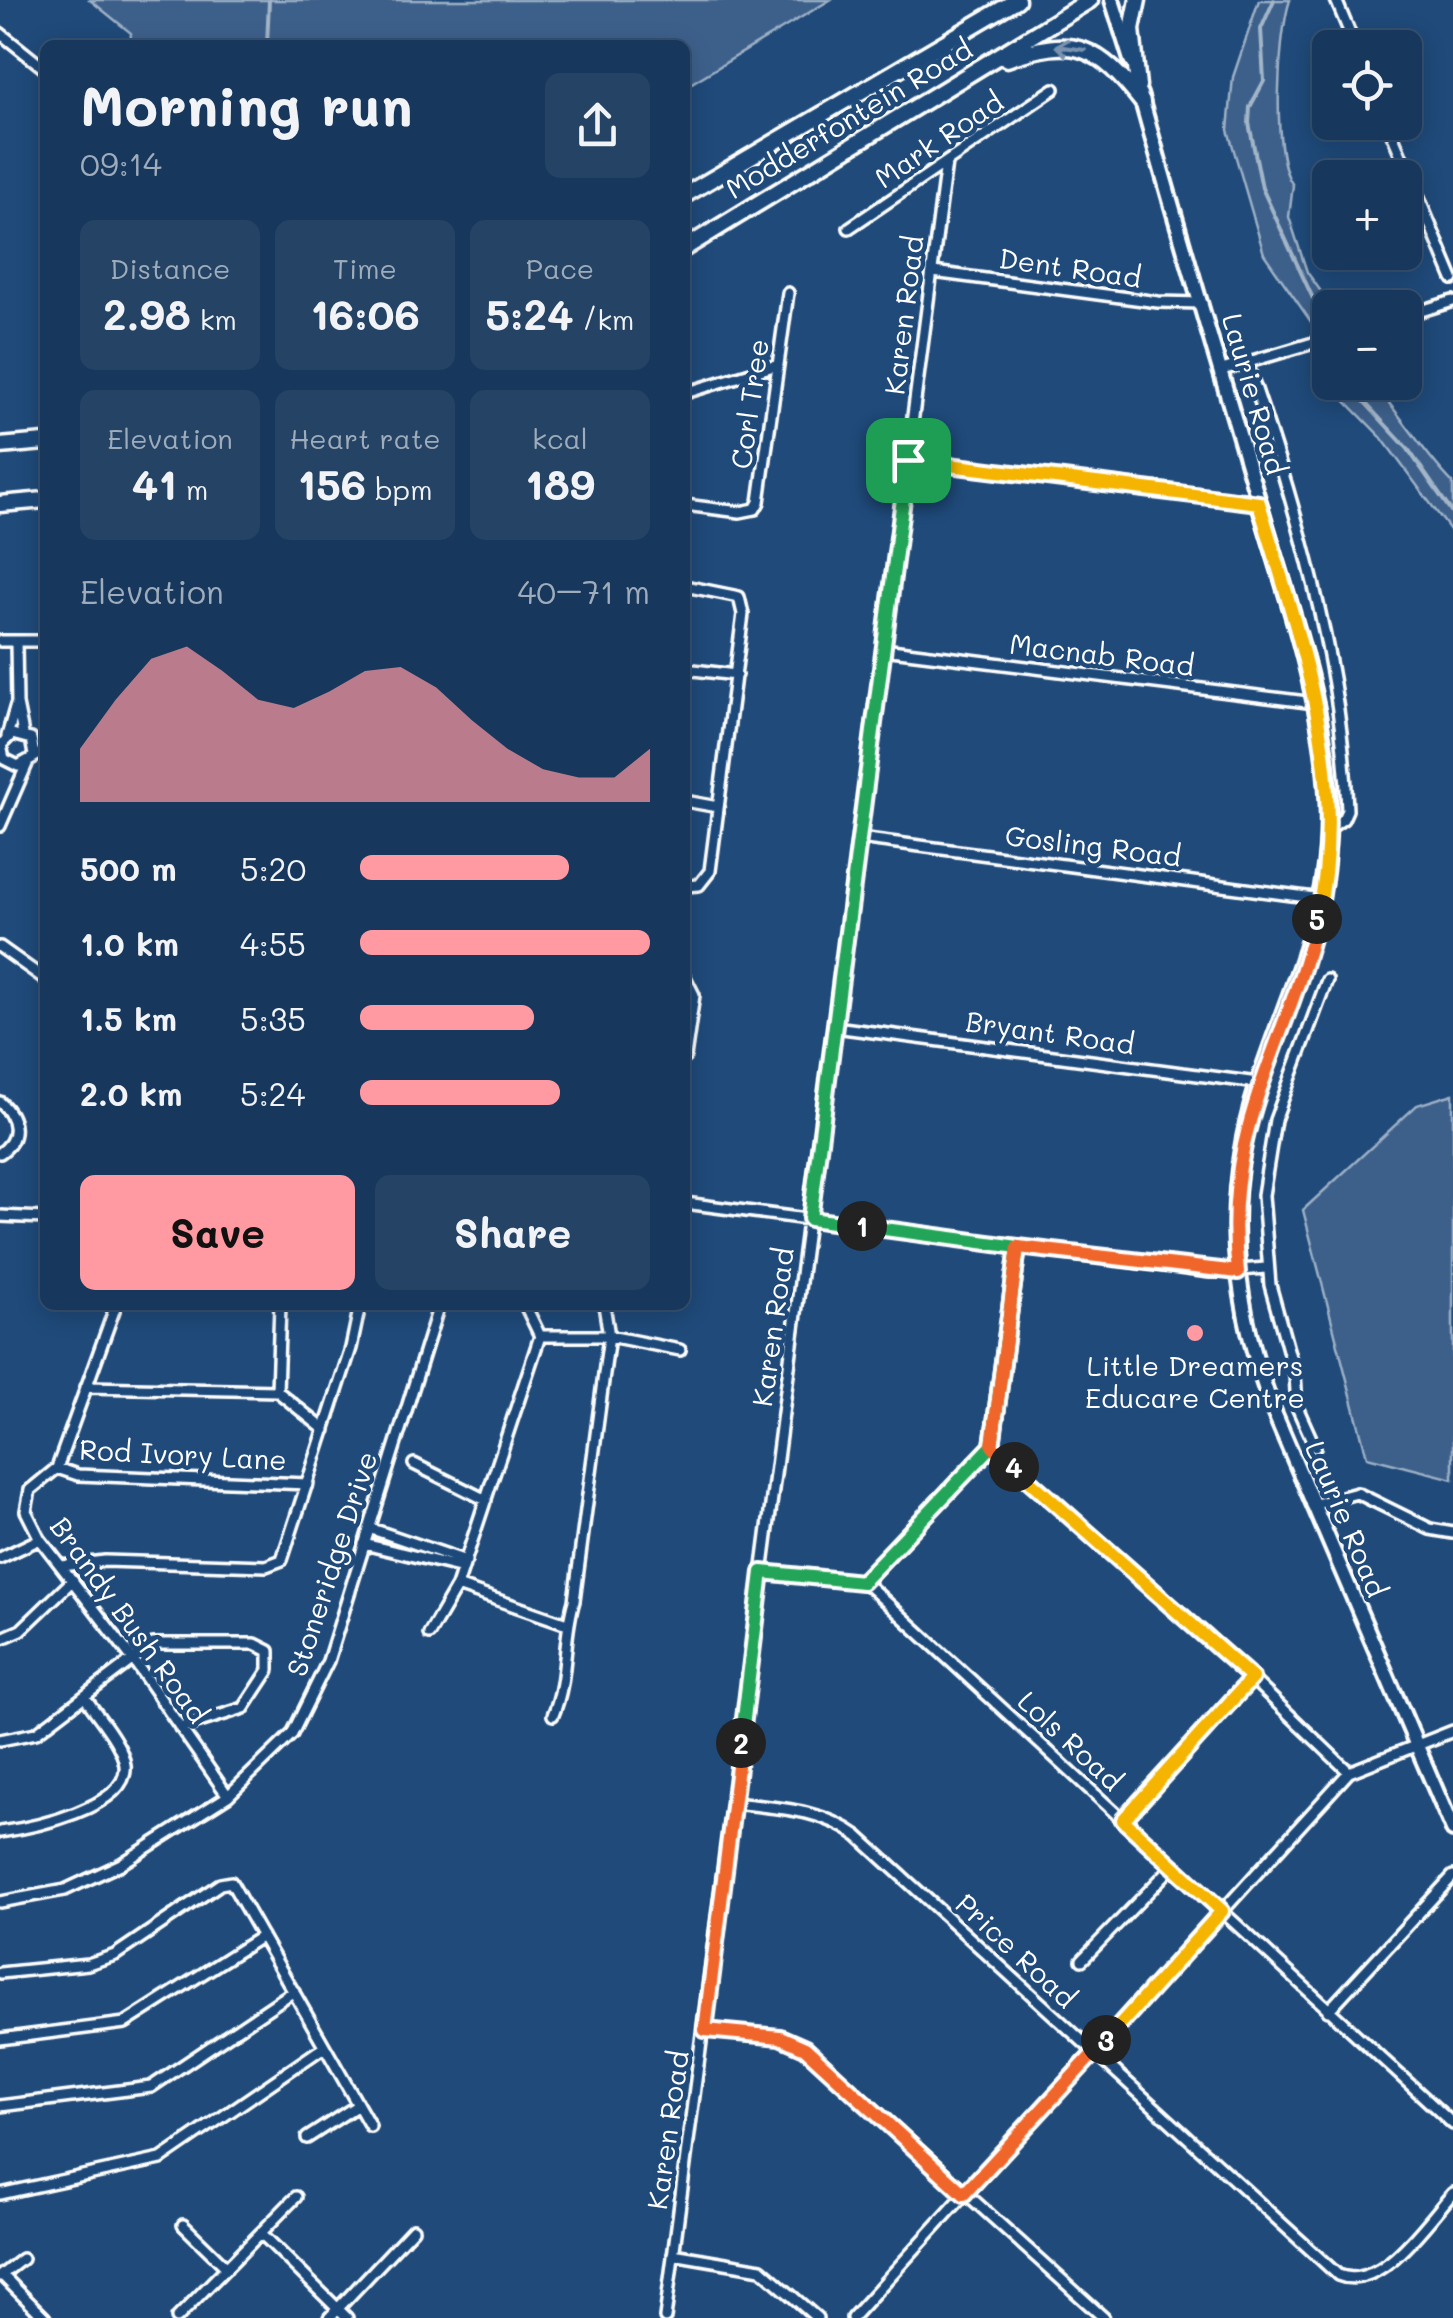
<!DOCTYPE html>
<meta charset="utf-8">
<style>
body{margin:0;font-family:Mali,sans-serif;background:#244365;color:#f1f3f6;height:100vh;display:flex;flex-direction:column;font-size:38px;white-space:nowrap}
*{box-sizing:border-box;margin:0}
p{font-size:32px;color:#9eacbb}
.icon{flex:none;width:55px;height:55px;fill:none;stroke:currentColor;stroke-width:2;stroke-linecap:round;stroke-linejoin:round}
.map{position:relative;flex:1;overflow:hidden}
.panel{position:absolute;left:40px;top:40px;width:650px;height:1270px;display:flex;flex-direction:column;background:#17385c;border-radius:15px;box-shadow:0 5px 25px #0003,0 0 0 2px #365272}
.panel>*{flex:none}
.fabs{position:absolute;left:1312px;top:30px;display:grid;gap:20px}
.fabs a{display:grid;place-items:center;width:110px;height:110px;border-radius:15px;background:#17385c;box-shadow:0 5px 25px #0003,0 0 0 2px #365272;font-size:50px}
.pin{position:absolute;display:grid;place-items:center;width:85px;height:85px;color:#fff;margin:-42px;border-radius:20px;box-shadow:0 5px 15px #0006}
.km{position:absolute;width:50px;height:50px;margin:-25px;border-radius:50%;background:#222;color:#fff;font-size:28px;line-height:50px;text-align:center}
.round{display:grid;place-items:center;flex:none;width:105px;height:105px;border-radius:15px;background:#244365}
.overview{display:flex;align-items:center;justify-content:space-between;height:170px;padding:0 40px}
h1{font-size:55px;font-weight:800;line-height:75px}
.metrics{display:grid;grid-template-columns:repeat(3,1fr);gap:15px;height:170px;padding:10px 40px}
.metrics div{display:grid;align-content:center;border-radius:15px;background:#244365;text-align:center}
.metrics b{font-size:42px;font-weight:800}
.metrics small{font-size:28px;font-weight:400}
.metrics p{font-size:28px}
.chart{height:280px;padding:20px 40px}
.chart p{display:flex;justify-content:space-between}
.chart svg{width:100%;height:180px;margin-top:10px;fill:#ff9aa2;opacity:.7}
.action{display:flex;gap:20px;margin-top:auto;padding:20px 40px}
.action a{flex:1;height:115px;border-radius:15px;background:#ff9aa2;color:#111;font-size:40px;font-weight:800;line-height:115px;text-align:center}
.action a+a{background:#244365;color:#f1f3f6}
ul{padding:0 40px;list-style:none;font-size:32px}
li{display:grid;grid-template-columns:160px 120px 1fr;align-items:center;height:75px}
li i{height:25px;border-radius:12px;background:#ff9aa2}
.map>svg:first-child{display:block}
</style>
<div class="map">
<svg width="1453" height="2318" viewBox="0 0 1453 2318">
<rect width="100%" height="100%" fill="#1f4a7a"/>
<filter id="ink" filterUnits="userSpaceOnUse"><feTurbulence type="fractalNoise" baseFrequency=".01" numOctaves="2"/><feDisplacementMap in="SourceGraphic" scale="20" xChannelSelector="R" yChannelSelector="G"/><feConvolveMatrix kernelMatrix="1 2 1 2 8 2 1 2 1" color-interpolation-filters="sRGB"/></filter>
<g filter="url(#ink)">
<path fill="#3c618b" stroke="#9eb0c5" stroke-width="2.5" d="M90,0h740l-145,87v-42h-555l1,-12z
M1259,0h31c-12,36 -19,156 3,185l-4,32 18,55 25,35 -2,75 41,1c31,31 51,69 82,100v51l-72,-97 -61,-62 -4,-46 -52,-75 -36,-124 5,-53z
M1453,1094v385l-86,-22 -64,-247 114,-105z"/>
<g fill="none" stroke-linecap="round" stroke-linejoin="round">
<path stroke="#a3b5c8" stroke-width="4" d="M1274,0l-13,29 3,52 -14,26 -1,16 13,65 54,117 14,50
M267,45l2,-45
M1346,382l62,67 45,65"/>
<defs>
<path id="minor" d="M1336,0l20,48
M0,33l45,36
M1387,122l66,157
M849,228l205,-139
M933,272l225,30 44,1
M1405,316l48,-15
M1247,363c47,136 96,302 100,447l-4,9 -15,10
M1222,370l108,-32
M685,393l92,-28
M909,460l350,43
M685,505l55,7 15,-3 4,-7 29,-209
M685,586l54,11 4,17 -33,257 -11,14 -14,1
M0,641h45
M16,641l1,63 6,30
M883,649l432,54
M685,669l51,6
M7,736l9,-31
M34,755l-3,-16 -19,-5 -11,11 3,14 14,7 27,-15
M685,801l33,6
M0,826l27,-62
M859,838l463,61
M0,947l45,32
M685,977l9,18 -9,62
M835,1027l423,56
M0,1102c17,15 21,37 0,51
M685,1203l525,69 57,-4
M0,1216l45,2
M116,1305l-59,163 -27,22 -4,21 14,28 92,119 96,138
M280,1305l-3,86 48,39
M540,1336h69l71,14
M86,1387l191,4
M991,1446l235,208 123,118
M1315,1447l-18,-40 -2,-32 -25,-90 -7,-90 12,-75 52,-140
M414,1464l72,36
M57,1468l21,7 230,9
M1312,1505l45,-12 73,36 23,4
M369,1528l97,33
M364,1544l99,24
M0,1558l40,-19
M62,1566l43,-5 161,5 16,-6 69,-212 9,-43
M762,1572l101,10 7,5 583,537
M863,1582l128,-136 27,-199
M457,1586l110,38
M429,1634l28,-48 83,-250 -15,-31
M0,1639l21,-9 52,-50
M553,1715c16,-38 9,-75 21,-114l35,-265 -5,-31
M0,1740l36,-7 117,-89h102l14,7v19l-25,38 -64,20
M733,1803c45,5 88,6 125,33l480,439c43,18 89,-54 115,-82
M1123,1821l129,-143
M0,1832c29,-4 130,-24 125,-67 -3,-22 -28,-49 -40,-68
M0,1902l65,-12 56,-26 107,-68 64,-62 36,-73 111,-356
M1082,1960l91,-94
M0,1973l88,-9 27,-9 105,-71 11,-2 139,244
M1328,2011l125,-135
M705,2030l76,7 24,11 299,270
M0,2039l125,-16 137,-87
M0,2106l151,-19 143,-96
M307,2138l51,-33
M0,2194l161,-35 163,-112
M183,2225l44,43
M261,2233l86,85
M673,2254l88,15 56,49
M2,2275l43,43
M0,2276l22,-17
M177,2318l119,-121
M329,2318l84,-89
M665,2318l281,-2155
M852,2318l497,-546 104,-41"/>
<path id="secondary" d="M1112,0l19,60
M1140,94c39,141 82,281 123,422 26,88 59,179 65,272 7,119 -36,191 -71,299 -35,109 -24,219 17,325l179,418"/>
<path id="primary" d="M1007,59c68,-25 92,-12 135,43
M1138,86l-6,-57 6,-29
M685,195l332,-195
M685,248l405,-248
M0,446l45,-4
M0,504l45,-4"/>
</defs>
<use href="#minor" stroke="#fff" stroke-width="16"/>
<use href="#secondary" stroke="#fff" stroke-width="20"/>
<use href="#primary" stroke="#fff" stroke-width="21"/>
<use href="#minor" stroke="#1f4a7a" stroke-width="9"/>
<use href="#secondary" stroke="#1f4a7a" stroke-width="12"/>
<use href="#primary" stroke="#1f4a7a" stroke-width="14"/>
</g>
<defs><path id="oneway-shaft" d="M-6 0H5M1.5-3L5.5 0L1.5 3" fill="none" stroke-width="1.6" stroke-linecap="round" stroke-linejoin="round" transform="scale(2.5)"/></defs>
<use stroke="#7992af" href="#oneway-shaft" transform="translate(1070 48) rotate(-172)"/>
</g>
<g fill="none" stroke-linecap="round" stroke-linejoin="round" filter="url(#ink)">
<defs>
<path id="split-1" d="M862,1226l-52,-7 98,-759"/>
<path id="split-2" d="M741,1743l21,-171 100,10 130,-136 26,-199 -156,-21"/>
<path id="split-3" d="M741,1743l-36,287 75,7 25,11 159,146 142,-154"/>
<path id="split-4" d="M1014,1467l238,211 -129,142 99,91 -116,129"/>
<path id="split-5" d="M1014,1467l-22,-21 26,-199 220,25c-17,-144 48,-223 79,-353"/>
<path id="split-6" d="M908,460l351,43c40,135 92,274 58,416"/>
</defs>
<use href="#split-1" stroke="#fff" stroke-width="20"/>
<use href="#split-2" stroke="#fff" stroke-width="20"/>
<use href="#split-3" stroke="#fff" stroke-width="20"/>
<use href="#split-4" stroke="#fff" stroke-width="20"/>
<use href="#split-5" stroke="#fff" stroke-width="20"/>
<use href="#split-6" stroke="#fff" stroke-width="20"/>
<use href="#split-1" stroke="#22a559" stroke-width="12"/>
<use href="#split-2" stroke="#22a559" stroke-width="12"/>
<use href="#split-3" stroke="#f0652b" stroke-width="12"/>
<use href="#split-4" stroke="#f5b400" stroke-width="12"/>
<use href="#split-5" stroke="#f0652b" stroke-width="12"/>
<use href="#split-6" stroke="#f5b400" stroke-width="12"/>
</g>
<circle fill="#ff9aa2" stroke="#1f4a7a" stroke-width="4" cx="1195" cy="1333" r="10"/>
<g text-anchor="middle" stroke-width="9" stroke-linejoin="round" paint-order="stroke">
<g font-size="28" fill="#fff" stroke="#1f4a7a">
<text transform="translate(849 119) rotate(-31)" y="10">Modderfontein Road</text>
<text transform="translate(939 140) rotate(-34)" y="10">Mark Road</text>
<text transform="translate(1070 268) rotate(8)" y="10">Dent Road</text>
<text transform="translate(904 315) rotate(-83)" y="10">Karen Road</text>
<text transform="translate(1254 394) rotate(74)" y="10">Laurie Road</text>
<text transform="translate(750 404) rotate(-82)" y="10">Corl Tree</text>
<text transform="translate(1102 655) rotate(7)" y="10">Macnab Road</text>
<text transform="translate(1093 846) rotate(7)" y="10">Gosling Road</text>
<text transform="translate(1050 1033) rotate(8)" y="10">Bryant Road</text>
<text transform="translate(773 1327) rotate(-82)" y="10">Karen Road</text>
<text transform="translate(183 1455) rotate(3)" y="10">Rod Ivory Lane</text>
<text transform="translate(1346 1519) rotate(67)" y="10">Laurie Road</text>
<text transform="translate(332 1564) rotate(-72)" y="10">Stoneridge Drive</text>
<text transform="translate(129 1620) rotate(54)" y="10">Brandy Bush Road</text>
<text transform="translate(1070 1741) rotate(43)" y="10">Lols Road</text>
<text transform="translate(1016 1951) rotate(43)" y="10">Price Road</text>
<text transform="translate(668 2130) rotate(-82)" y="10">Karen Road</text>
</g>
<g font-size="28" fill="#fff" stroke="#1f4a7a">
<text x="1195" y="1376">Little Dreamers<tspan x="1195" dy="32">Educare Centre</tspan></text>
</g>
</g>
</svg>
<div class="fabs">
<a><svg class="icon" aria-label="locate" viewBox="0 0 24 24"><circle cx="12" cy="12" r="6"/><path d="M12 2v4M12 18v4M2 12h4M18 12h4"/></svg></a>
<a>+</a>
<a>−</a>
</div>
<div class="pin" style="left:908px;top:460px;background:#1e9e55"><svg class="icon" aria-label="arrive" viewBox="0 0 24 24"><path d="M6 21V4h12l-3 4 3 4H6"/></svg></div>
<b class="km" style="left:862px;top:1226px">1</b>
<b class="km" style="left:741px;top:1743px">2</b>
<b class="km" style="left:1106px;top:2040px">3</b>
<b class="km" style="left:1014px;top:1467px">4</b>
<b class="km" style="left:1317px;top:919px">5</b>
<section class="panel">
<div class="overview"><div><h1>Morning run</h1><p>09:14</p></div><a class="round"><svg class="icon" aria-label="share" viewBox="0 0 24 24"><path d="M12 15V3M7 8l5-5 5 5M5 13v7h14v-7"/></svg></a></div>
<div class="metrics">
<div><p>Distance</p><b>2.98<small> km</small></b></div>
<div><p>Time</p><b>16:06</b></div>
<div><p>Pace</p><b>5:24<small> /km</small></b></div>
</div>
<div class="metrics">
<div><p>Elevation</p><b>41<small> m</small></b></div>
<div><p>Heart rate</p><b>156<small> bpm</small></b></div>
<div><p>kcal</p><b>189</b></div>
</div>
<div class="chart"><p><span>Elevation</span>40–71 m</p>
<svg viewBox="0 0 160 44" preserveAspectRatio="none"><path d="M0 44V31L10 19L20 9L30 6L40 12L50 19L60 21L70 17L80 12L90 11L100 16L110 24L120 31L130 36L140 38L150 38L160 31V44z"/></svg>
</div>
<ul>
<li><b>500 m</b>5:20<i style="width:72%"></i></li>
<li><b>1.0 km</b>4:55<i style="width:100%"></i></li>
<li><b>1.5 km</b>5:35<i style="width:60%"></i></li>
<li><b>2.0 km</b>5:24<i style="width:69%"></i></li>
</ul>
<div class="action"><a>Save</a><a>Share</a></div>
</section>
</div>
